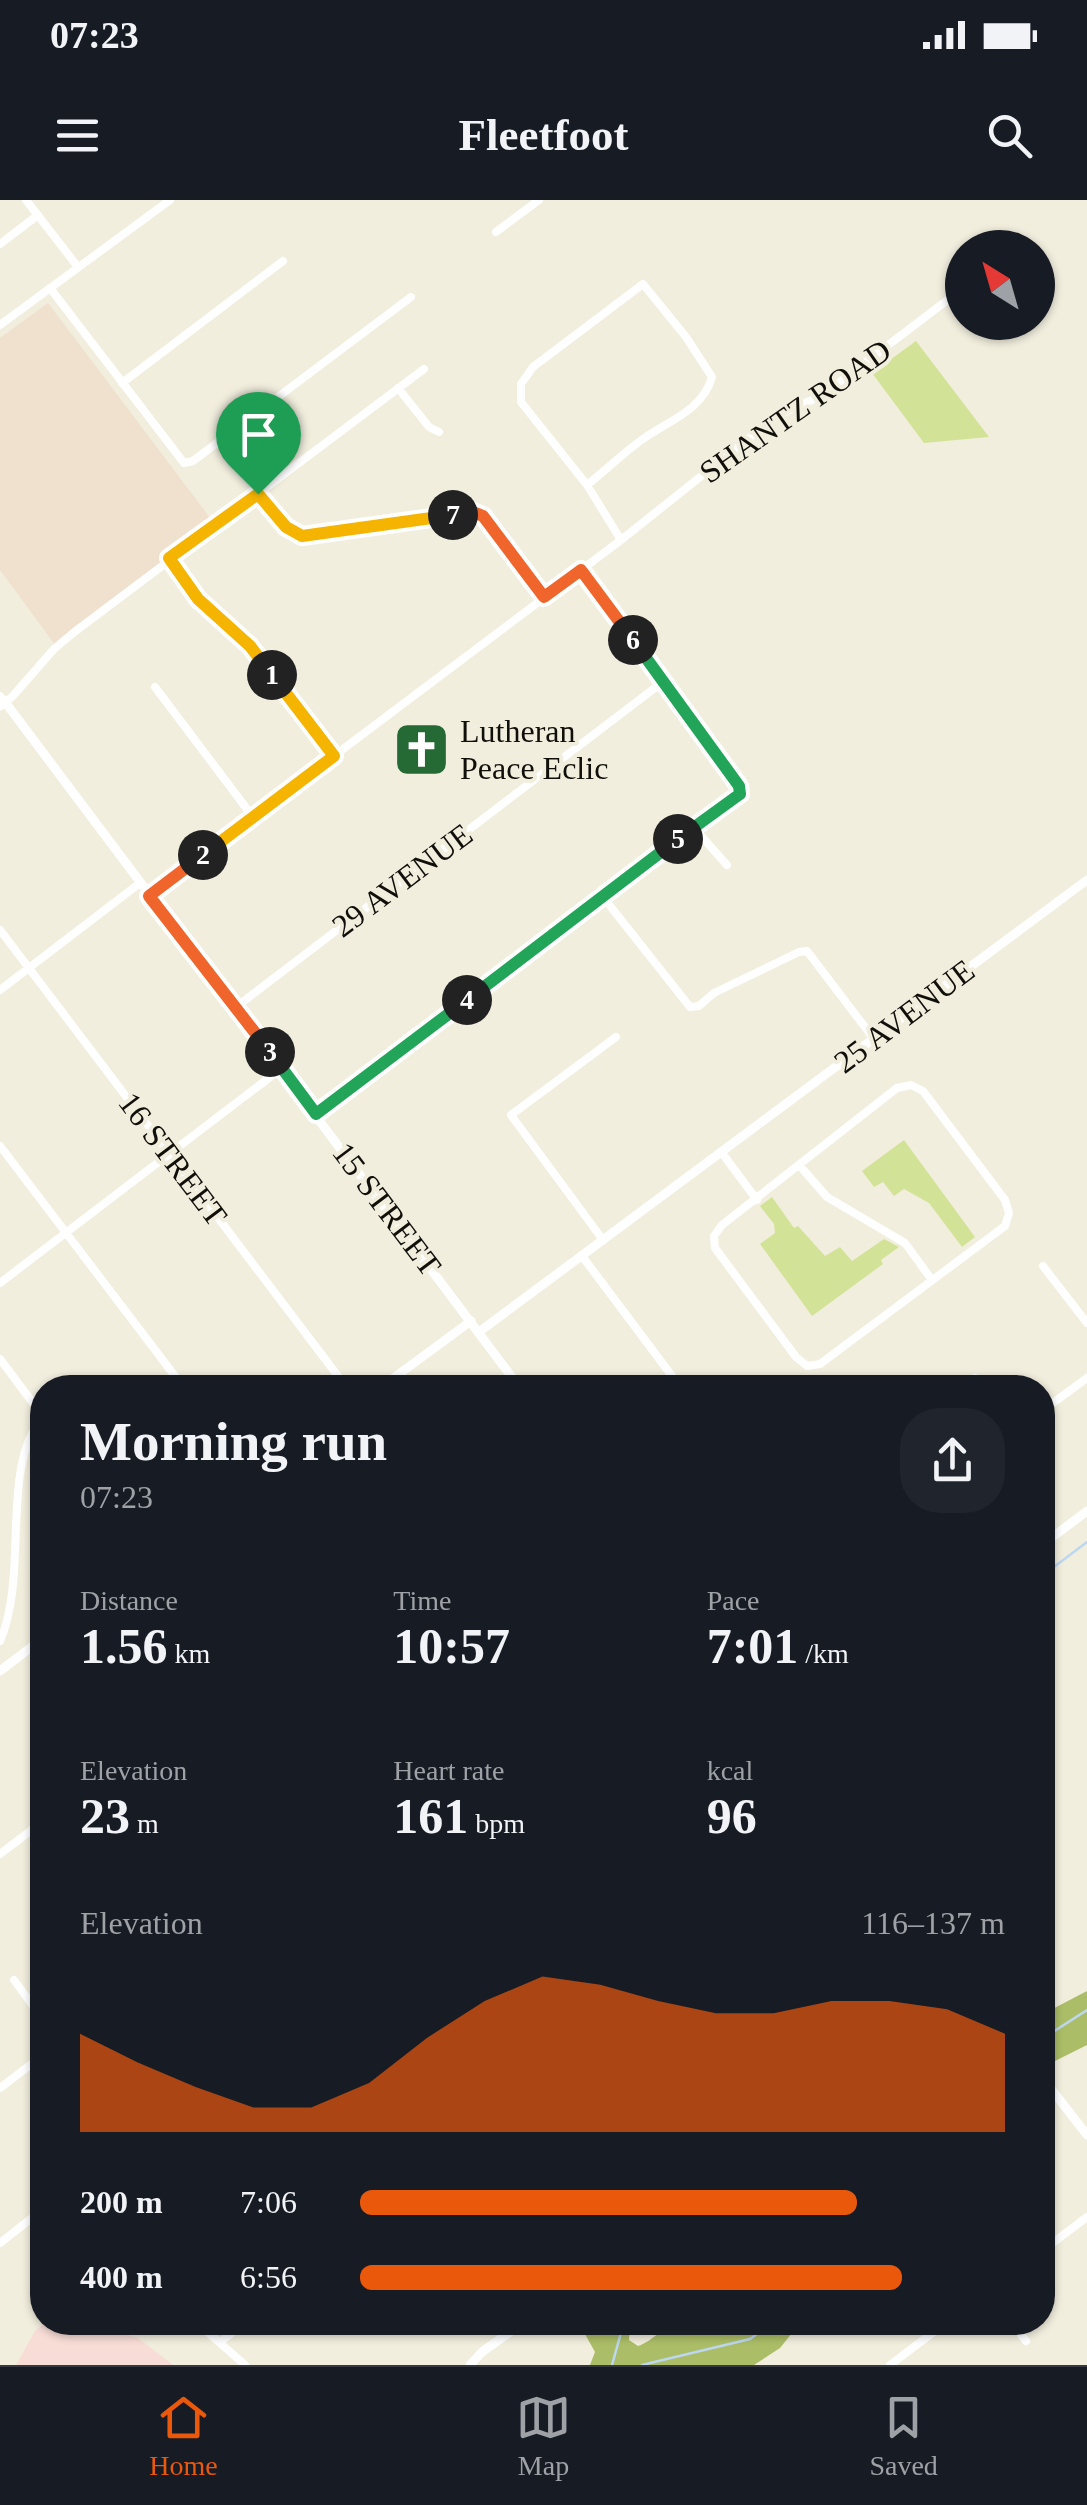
<!DOCTYPE html>
<meta charset="utf-8">
<style>
body{margin:0;font-family:"Times New Roman",serif;background:#20242c;color:#f1f3f6;height:100vh;display:flex;flex-direction:column;font-size:38px;white-space:nowrap}
*{box-sizing:border-box;margin:0}
p{font-size:32px;color:#9ea1a6}
.icon{flex:none;width:55px;height:55px;fill:none;stroke:currentColor;stroke-width:2;stroke-linecap:round;stroke-linejoin:round}
.map{position:relative;flex:1;overflow:hidden}
.side{position:absolute;left:30px;top:1175px;width:1025px;height:960px;display:flex;flex-direction:column;background:#171b24;border-radius:40px;box-shadow:0 2px 8px #0004}
.side>*{flex:none}
.needle{width:65px;rotate:323deg}
.fabs{position:absolute;left:945px;top:30px;display:grid;gap:20px}
.fabs a{display:grid;place-items:center;width:110px;height:110px;border-radius:50%;background:#171b24;box-shadow:0 2px 8px #0004;font-size:50px}
.pin{position:absolute;display:grid;place-items:center;width:85px;height:85px;color:#fff;margin:-102px -42px;border-radius:50% 50% 50% 0;rotate:-45deg;box-shadow:0 0 10px #0007}
.pin .icon{rotate:45deg}
.km{position:absolute;width:50px;height:50px;margin:-25px;border-radius:50%;background:#222;color:#fff;font-size:28px;line-height:50px;text-align:center}
.round{display:grid;place-items:center;flex:none;width:105px;height:105px;border-radius:40px;background:#20242c}
.summary{display:flex;align-items:center;justify-content:space-between;height:170px;padding:0 50px}
h1{font-size:55px;font-weight:700;line-height:75px}
.figures{display:grid;grid-template-columns:repeat(3,1fr);gap:15px;height:170px;padding:10px 50px}
.figures div{display:grid;align-content:center}
.figures b{font-size:50px;font-weight:700}
.figures small{font-size:28px;font-weight:400}
.figures p{font-size:28px}
.chart{height:280px;padding:20px 50px}
.chart p{display:flex;justify-content:space-between}
.chart svg{width:100%;height:180px;margin-top:10px;fill:#ea580c;opacity:.7}
ul{padding:0 50px;list-style:none;font-size:32px}
li{display:grid;grid-template-columns:160px 120px 1fr;align-items:center;height:75px}
li i{height:25px;border-radius:12px;background:#ea580c}
.status{display:flex;justify-content:space-between;align-items:center;height:70px;padding:0 50px;background:#171b24;direction:ltr}
.status svg{height:28px;fill:currentColor}
header{display:flex;justify-content:space-between;align-items:center;height:130px;padding:0 50px;background:#171b24;font-size:45px;font-weight:700}
.tabs{display:flex;justify-content:space-around;align-items:center;height:140px;border-top:2px solid #363941;background:#171b24;font-size:28px;color:#9ea1a6}
.tabs a{display:grid;justify-items:center;gap:5px}
.tabs .current{color:#ea580c}
.map>svg:first-child{display:block}
</style>
<div class="status"><b>07:23</b><svg viewBox="0 0 49 12"><path d="M0 12V9h3v3zM5 12V6h3v6zM10 12V3h3v9zM15 12V0h3v12zM26 1h20v11H26zM47 4h2v5h-2z"/></svg></div>
<header><svg class="icon" aria-label="menu" viewBox="0 0 24 24"><path d="M4 6h16M4 12h16M4 18h16"/></svg>Fleetfoot<svg class="icon" aria-label="search" viewBox="0 0 24 24"><circle cx="10" cy="10" r="6"/><path d="M15 15l6 6"/></svg></header>
<div class="map">
<svg width="1087" height="2165" viewBox="0 0 1087 2165">
<rect width="100%" height="100%" fill="#f1eede"/>
<path fill="#f7ddd6" d="M45,2123h41l52,15 35,27h-157l19,-34z"/>
<path fill="#efe1ce" d="M48,103l166,220 -158,123 -56,-76v-232z"/>
<path fill="#d2e397" d="M916,141l73,96 -65,6 -52,-70z
M904,940l71,97 -13,10 -33,-44 -25,-14 -10,7 -11,-14 -9,5 -12,-16z
M772,997l22,31 4,-2 27,30 15,-9 12,14 32,-22 15,8 -18,13 2,4 -71,52 -52,-72 15,-11 -1,-9 -14,-18z"/>
<path fill="#abbd66" d="M1087,1791v54l-44,22v-53z
M586,2123h44l-1,17 9,6c16,-5 27,-22 40,-24 26,-3 54,22 75,1h47l-20,25 -26,17h-164l5,-13 -10,-18z"/>
<g fill="none" stroke-linecap="round" stroke-linejoin="round">
<path stroke="#bdd7f1" stroke-width="2.5" d="M1042,1381l8,-11 37,-28
M1042,1432v2
M1042,1839l45,-29
M612,2165l12,-43
M642,2165l108,-26 24,-17"/>
<path stroke="#fff" stroke-width="8" d="M26,0l52,67
M496,32l43,-32
M0,44l38,-29
M50,88l134,175 9,-2 218,-164
M0,125l170,-125
M122,183l161,-122
M398,188l31,39 10,5
M587,285c19,-15 36,-32 56,-46 25,-18 60,-29 69,-62l-26,-40 -43,-53 -110,83 -12,17v18l66,83 34,55
M258,294c16,23 31,42 60,42l155,-24 10,4 61,81
M169,359l29,40 52,47 84,110
M155,487l98,130
M0,496l5,6 7,-5 42,-48 19,-16 351,-264
M694,628l33,37
M149,695l472,-355 157,-125 43,-19 141,-107
M603,697l87,110 9,-1 15,-13 85,-41 8,-1 67,88
M0,730l347,458
M0,790l140,-107
M236,807l428,-326
M911,885l12,6 82,109 4,13 -4,13 -185,138 -13,2 -11,-9 -81,-109 -1,-12 8,-11 175,-137z
M316,913l424,-319 -1,-8 -33,-50 -125,-166
M0,946l184,242
M722,953l35,47
M800,966l27,31 78,46 27,37
M603,1040l-92,-125 105,-78
M582,1056l99,132
M1043,1066l44,57
M0,1083l282,-215
M0,1159l42,56
M975,1178l7,10
M1042,1211l45,-33
M0,1441c29,-66 0,-175 42,-222
M0,1654l42,-32
M14,1780l28,38
M0,1888l42,-32
M0,2043l42,-33
M1042,2051l45,-34
M196,2122l49,43
M379,2122l5,4
M1011,2122l15,19
M220,2142l26,-20
M890,2165l57,-43"/>
<path stroke="#fff" stroke-width="9" d="M0,506l5,-4 515,686
M479,1132l608,-452
M380,1188l91,-67
M1042,1345l45,-34
M0,1471l42,-32
M1042,1877l45,58
M470,2165l12,-13 42,-30"/>
</g>
<g fill="none" stroke-linecap="round" stroke-linejoin="round">
<defs>
<path id="split-1" d="M258,294l-89,64 29,41 52,47 22,29"/>
<path id="split-2" d="M203,655l131,-99 -62,-81"/>
<path id="split-3" d="M203,655l-54,41 121,156"/>
<path id="split-4" d="M270,852l46,62 151,-114"/>
<path id="split-5" d="M467,800l211,-161"/>
<path id="split-6" d="M633,440l106,146 1,8 -62,45"/>
<path id="split-7" d="M453,315l20,-3 10,4 61,81 37,-27 52,70"/>
<path id="split-8" d="M258,294l28,33 16,9 151,-21"/>
</defs>
<use href="#split-1" stroke="#fff" stroke-width="20"/>
<use href="#split-2" stroke="#fff" stroke-width="20"/>
<use href="#split-3" stroke="#fff" stroke-width="20"/>
<use href="#split-4" stroke="#fff" stroke-width="20"/>
<use href="#split-5" stroke="#fff" stroke-width="20"/>
<use href="#split-6" stroke="#fff" stroke-width="20"/>
<use href="#split-7" stroke="#fff" stroke-width="20"/>
<use href="#split-8" stroke="#fff" stroke-width="20"/>
<use href="#split-1" stroke="#f5b400" stroke-width="12"/>
<use href="#split-2" stroke="#f5b400" stroke-width="12"/>
<use href="#split-3" stroke="#f0652b" stroke-width="12"/>
<use href="#split-4" stroke="#22a559" stroke-width="12"/>
<use href="#split-5" stroke="#22a559" stroke-width="12"/>
<use href="#split-6" stroke="#22a559" stroke-width="12"/>
<use href="#split-7" stroke="#f0652b" stroke-width="12"/>
<use href="#split-8" stroke="#f5b400" stroke-width="12"/>
</g>
<defs>
<symbol id="church-square" viewBox="-11 -11 22 22"><rect x="-9" y="-9" width="18" height="18" rx="4" fill="#256935" stroke="#f1eede"/><path d="M-1.2-6h2.4v3.5h3.3v2.4h-3.3V6h-2.4V-.1h-3.3v-2.4h3.3Z" fill="#fff"/></symbol>
</defs>
<g fill-rule="evenodd">
<use href="#church-square" x="390" y="518" width="63" height="63"/>
</g>
<g text-anchor="middle" stroke-width="8" stroke-linejoin="round" paint-order="stroke">
<g font-size="32" fill="#100f0a" stroke="#f1eede">
<text transform="translate(795 211) rotate(-35)" y="11">SHANTZ ROAD</text>
<text transform="translate(402 680) rotate(-37)" y="11">29 AVENUE</text>
<text transform="translate(904 816) rotate(-37)" y="11">25 AVENUE</text>
<text transform="translate(173 959) rotate(53)" y="11">16 STREET</text>
<text transform="translate(387 1009) rotate(53)" y="11">15 STREET</text>
</g>
<g font-size="32" fill="#100f0a" stroke="#f1eede" text-anchor="start">
<text x="460" y="542">Lutheran<tspan x="460" dy="37">Peace Eclic</tspan></text>
</g>
</g>
</svg>
<div class="fabs">
<a><svg class="needle" viewBox="-14 -14 28 28"><path d="M0-13l5 13h-10z" fill="#e53935"/><path d="M0 13l5-13h-10z" fill="#9ea1a6"/></svg></a>
</div>
<div class="pin" style="left:258px;top:294px;background:#1e9e55"><svg class="icon" aria-label="arrive" viewBox="0 0 24 24"><path d="M6 21V4h12l-3 4 3 4H6"/></svg></div>
<b class="km" style="left:272px;top:475px">1</b>
<b class="km" style="left:203px;top:655px">2</b>
<b class="km" style="left:270px;top:852px">3</b>
<b class="km" style="left:467px;top:800px">4</b>
<b class="km" style="left:678px;top:639px">5</b>
<b class="km" style="left:633px;top:440px">6</b>
<b class="km" style="left:453px;top:315px">7</b>
<section class="side">
<div class="summary"><div><h1>Morning run</h1><p>07:23</p></div><a class="round"><svg class="icon" aria-label="share" viewBox="0 0 24 24"><path d="M12 15V3M7 8l5-5 5 5M5 13v7h14v-7"/></svg></a></div>
<div class="figures">
<div><p>Distance</p><b>1.56<small> km</small></b></div>
<div><p>Time</p><b>10:57</b></div>
<div><p>Pace</p><b>7:01<small> /km</small></b></div>
</div>
<div class="figures">
<div><p>Elevation</p><b>23<small> m</small></b></div>
<div><p>Heart rate</p><b>161<small> bpm</small></b></div>
<div><p>kcal</p><b>96</b></div>
</div>
<div class="chart"><p><span>Elevation</span>116–137 m</p>
<svg viewBox="0 0 160 44" preserveAspectRatio="none"><path d="M0 44V20L10 27L20 33L30 38L40 38L50 32L60 21L70 12L80 6L90 8L100 12L110 15L120 15L130 12L140 12L150 14L160 20V44z"/></svg>
</div>
<ul>
<li><b>200 m</b>7:06<i style="width:77%"></i></li>
<li><b>400 m</b>6:56<i style="width:84%"></i></li>
</ul>
</section>
</div>
<nav class="tabs">
<a class="current"><svg class="icon" aria-label="home" viewBox="0 0 24 24"><path d="M3 11l9-7 9 7M6 9v11h12V9"/></svg>Home</a>
<a><svg class="icon" aria-label="map" viewBox="0 0 24 24"><path d="M3 6l6-2 6 2 6-2v14l-6 2-6-2-6 2zM9 4v14M15 6v14"/></svg>Map</a>
<a><svg class="icon" aria-label="saved" viewBox="0 0 24 24"><path d="M7 4h10v16l-5-4-5 4z"/></svg>Saved</a>
</nav>
